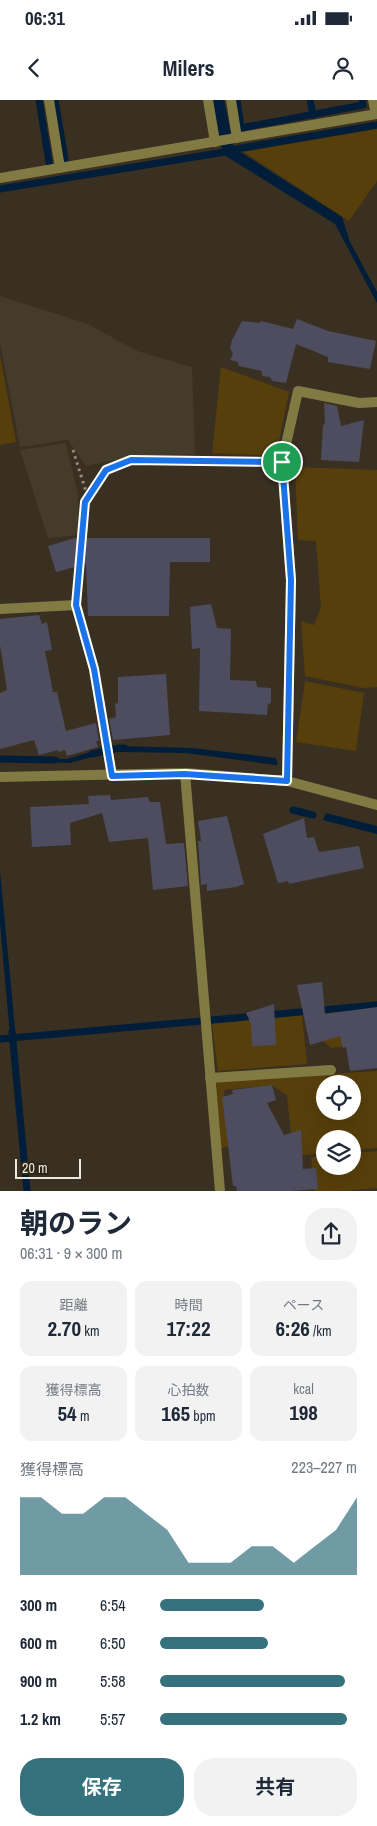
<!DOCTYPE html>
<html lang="ja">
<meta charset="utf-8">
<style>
body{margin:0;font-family:"Archivo Narrow","Noto Sans JP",sans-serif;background:#f2f2f3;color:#1f2937;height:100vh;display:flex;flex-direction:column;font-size:19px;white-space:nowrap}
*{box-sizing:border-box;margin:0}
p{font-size:16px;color:#747a83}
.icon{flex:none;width:28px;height:28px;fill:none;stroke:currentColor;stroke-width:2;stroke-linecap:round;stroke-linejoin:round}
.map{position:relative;height:1091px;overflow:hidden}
.details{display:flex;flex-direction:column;background:#fff;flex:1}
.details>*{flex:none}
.fabs{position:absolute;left:316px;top:975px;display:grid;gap:10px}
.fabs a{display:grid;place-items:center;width:45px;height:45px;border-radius:50%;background:#fff;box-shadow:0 5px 20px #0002;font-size:25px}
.scale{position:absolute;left:15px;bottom:12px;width:66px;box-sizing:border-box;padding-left:5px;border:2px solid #ede8de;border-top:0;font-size:14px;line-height:18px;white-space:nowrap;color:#ede8de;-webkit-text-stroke:4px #2f2617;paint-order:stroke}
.pin{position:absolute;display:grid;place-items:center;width:42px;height:42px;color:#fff;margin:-21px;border:2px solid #fff;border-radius:50%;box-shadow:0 1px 5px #0007}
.round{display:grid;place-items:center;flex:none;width:52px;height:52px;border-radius:20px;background:#f2f2f3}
.summary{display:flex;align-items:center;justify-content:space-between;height:85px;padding:0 20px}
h1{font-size:28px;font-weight:700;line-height:38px}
.metrics{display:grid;grid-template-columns:repeat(3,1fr);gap:8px;height:85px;padding:5px 20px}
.metrics div{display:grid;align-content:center;border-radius:12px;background:#f2f2f3;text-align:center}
.metrics b{font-size:21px;font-weight:700}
.metrics small{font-size:14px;font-weight:400}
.metrics p{font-size:14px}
.chart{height:140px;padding:10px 20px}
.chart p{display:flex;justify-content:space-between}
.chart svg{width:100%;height:90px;margin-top:5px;fill:#36727e;opacity:.7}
.action{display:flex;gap:10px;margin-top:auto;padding:10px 20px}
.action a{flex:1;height:58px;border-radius:20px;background:#36727e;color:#fff;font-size:20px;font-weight:700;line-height:58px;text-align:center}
.action a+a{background:#f2f2f3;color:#1f2937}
ul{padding:0 20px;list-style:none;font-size:16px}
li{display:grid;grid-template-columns:80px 60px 1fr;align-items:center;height:38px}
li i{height:12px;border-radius:6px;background:#36727e}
.status{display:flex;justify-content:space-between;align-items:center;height:35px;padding:0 25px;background:#fff;direction:ltr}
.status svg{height:14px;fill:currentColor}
header{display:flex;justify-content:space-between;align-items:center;height:65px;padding:0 20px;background:#fff;font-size:22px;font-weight:700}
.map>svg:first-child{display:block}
</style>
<div class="status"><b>06:31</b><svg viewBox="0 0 49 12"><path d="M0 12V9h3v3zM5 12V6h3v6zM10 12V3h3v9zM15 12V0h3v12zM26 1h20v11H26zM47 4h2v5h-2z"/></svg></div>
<header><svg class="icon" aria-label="back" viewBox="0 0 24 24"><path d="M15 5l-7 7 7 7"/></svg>Milers<svg class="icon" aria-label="person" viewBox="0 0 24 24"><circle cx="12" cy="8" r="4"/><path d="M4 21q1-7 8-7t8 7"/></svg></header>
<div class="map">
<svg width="377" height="1091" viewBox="0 0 377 1091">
<rect width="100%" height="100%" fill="#393021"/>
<path fill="#453b2b" d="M0,196l88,28 49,27 55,16 3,87 -61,2 -48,10 -18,-26 -48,7 -20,-105z
M66,343l12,52v40l-30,3 -28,-88z"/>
<path fill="#573f0b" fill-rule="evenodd" d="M377,29v52l-28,40 -105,-69z
M0,255l16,87 -16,3z
M221,267l68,25 -13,64 -64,-3z
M295,367l82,3v217l-14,1 -58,-12 -4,-55 13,4 7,-17 -5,-67 -18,-1z
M305,581l59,12 -8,58 -60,-9z
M345,910l1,36 -15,2 -18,-16 -2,-19z
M302,915l5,49 -89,7 -6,-47z
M377,971v77l-24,2 -1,-11h-27v14l-32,3 -6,-61 -15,-10 -48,5 4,57 -7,1 -5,-67zM325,984h27v27h-27z
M377,1051v37l-36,3h-27l-3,-34 14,-1v10h27l1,-13z"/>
<path fill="#001d39" d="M213,0h11l10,48 108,69 8,25 27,50v11l-42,-79 -109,-68 -5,-10z
M118,646l74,2 84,10 2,6 -2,1 -90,-12 -68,-1z
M100,649l2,5 -32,9 -24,-1 1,-4 20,1z
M326,713l51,13v8l-54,-14z
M0,771l16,168 -16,2v-5l10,-1 -10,-112z"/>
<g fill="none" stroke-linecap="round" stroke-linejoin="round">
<path stroke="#001d39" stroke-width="7" d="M39,0l10,62
M55,0l10,59
M237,0l4,28 122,-23 -1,-5
M310,0l3,15
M230,50l147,-25
M0,89l231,-38
M92,654l27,-6h6
M0,659l55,1
M293,710l20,5
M267,915l110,-10
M212,920l45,-4
M12,932l15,159
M0,939l201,-18"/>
</g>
<path fill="#4e4d5f" d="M297,219l31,12 48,10 -6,28 -42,-7v-5l-32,-13 -10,39 -14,-2 -2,-4 -8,-1v-5l-23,-5 -1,-4 -8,-2 3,-6 -3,-6 2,-8 10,-19 18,2 1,-2 32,8z
M324,303l13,3 4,20 23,-6 -5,42 -38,-2 2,-35 2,-1z
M75,438h135v24h-40l-1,54h-81l-2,-52 -30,8 -8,-26z
M211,504l6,24 14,1 -1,51 26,1 1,6 14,1v15l-3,1 -1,11 -68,-4 1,-63 -8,1 -2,-42z
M39,515l3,9 5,-2 5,28 -7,1 8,41h4l9,39 30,-8 3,18h-3l2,6 -31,9 -2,-6 -7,2v-2l-19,5 -5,-15 -34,9v-56l7,-3 -7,-45v-26z
M166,574l4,61 -57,5 -4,-21 7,-2 -1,-13 3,-1v-26z
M110,695l1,5 37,-3 2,5h10l6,42 18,-1 4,43 -35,4 -5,-52 -39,4 -7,-29 -32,10 1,22 -39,2 -2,-40 59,-3 -1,-8z
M227,716l17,68 -8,3 -29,4v-7l-6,1 -3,-44h3l-3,-20z
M304,718l3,20 7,-1 5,15 40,-6 5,22 -75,16 -1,-3 -10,2 -15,-49z
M322,882l3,32 52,-7v61l-27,3 -4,-24 -3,1 -3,-12 -30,9 -13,-60z
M274,904l2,41 -24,1 -1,-22 -5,-11z
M272,985l4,15 -9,3 17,32 17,-5 2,39 13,-1 2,21 -29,2h-52l-1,-5h-3l-11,-89 11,-3 -1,-4z"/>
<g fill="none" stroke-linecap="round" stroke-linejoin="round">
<path stroke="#938c7f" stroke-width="3" stroke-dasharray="2.5 4" stroke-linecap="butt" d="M73,350l15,48
M78,489l7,-87 21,-32 25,-10 137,2"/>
<path stroke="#817b43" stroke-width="10" d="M49,0l11,68
M208,0l7,42
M231,0l6,38
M373,0l3,14
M0,78l377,-64"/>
<path stroke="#817b43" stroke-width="10" d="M0,509l76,-4 18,64 18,107
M185,673l35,418
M0,677l185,-4 102,8 90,24
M287,681l4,-201 -9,-118 16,-71 61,12 18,-1
M210,978l121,-8"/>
</g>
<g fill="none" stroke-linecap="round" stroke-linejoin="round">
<defs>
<path id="route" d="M131,360l151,2 9,118 -4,201 -102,-7 -73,2 -18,-107 -18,-64 9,-103 21,-32z"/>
</defs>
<use href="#route" stroke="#fff" stroke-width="10"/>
<use href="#route" stroke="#1a73e8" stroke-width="6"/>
</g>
</svg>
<div class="fabs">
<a><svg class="icon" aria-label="locate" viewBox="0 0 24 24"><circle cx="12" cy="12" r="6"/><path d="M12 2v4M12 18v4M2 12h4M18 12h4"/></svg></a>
<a><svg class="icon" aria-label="layers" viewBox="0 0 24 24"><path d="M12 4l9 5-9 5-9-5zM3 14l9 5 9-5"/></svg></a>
</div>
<div class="scale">20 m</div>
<div class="pin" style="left:282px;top:362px;background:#1e9e55"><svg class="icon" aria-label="arrive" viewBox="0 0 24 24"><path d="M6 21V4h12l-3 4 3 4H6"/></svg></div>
</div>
<section class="details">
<div class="summary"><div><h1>朝のラン</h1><p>06:31 · 9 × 300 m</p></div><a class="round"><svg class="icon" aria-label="share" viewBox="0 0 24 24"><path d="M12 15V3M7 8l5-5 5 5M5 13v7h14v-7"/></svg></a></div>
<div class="metrics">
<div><p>距離</p><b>2.70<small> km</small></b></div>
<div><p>時間</p><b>17:22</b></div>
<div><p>ペース</p><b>6:26<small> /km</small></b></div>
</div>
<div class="metrics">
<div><p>獲得標高</p><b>54<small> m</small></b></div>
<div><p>心拍数</p><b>165<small> bpm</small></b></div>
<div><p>kcal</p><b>198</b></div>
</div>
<div class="chart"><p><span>獲得標高</span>223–227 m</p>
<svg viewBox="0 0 160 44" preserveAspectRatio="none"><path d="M0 44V6L10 6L20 14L30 14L40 6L50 6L60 14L70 22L80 38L90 38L100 38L110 30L120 30L130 38L140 30L150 22L160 6V44z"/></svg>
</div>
<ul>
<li><b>300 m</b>6:54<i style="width:53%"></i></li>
<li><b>600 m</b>6:50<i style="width:55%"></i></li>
<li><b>900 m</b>5:58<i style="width:94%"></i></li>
<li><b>1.2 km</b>5:57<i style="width:95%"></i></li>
</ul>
<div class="action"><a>保存</a><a>共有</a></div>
</section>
